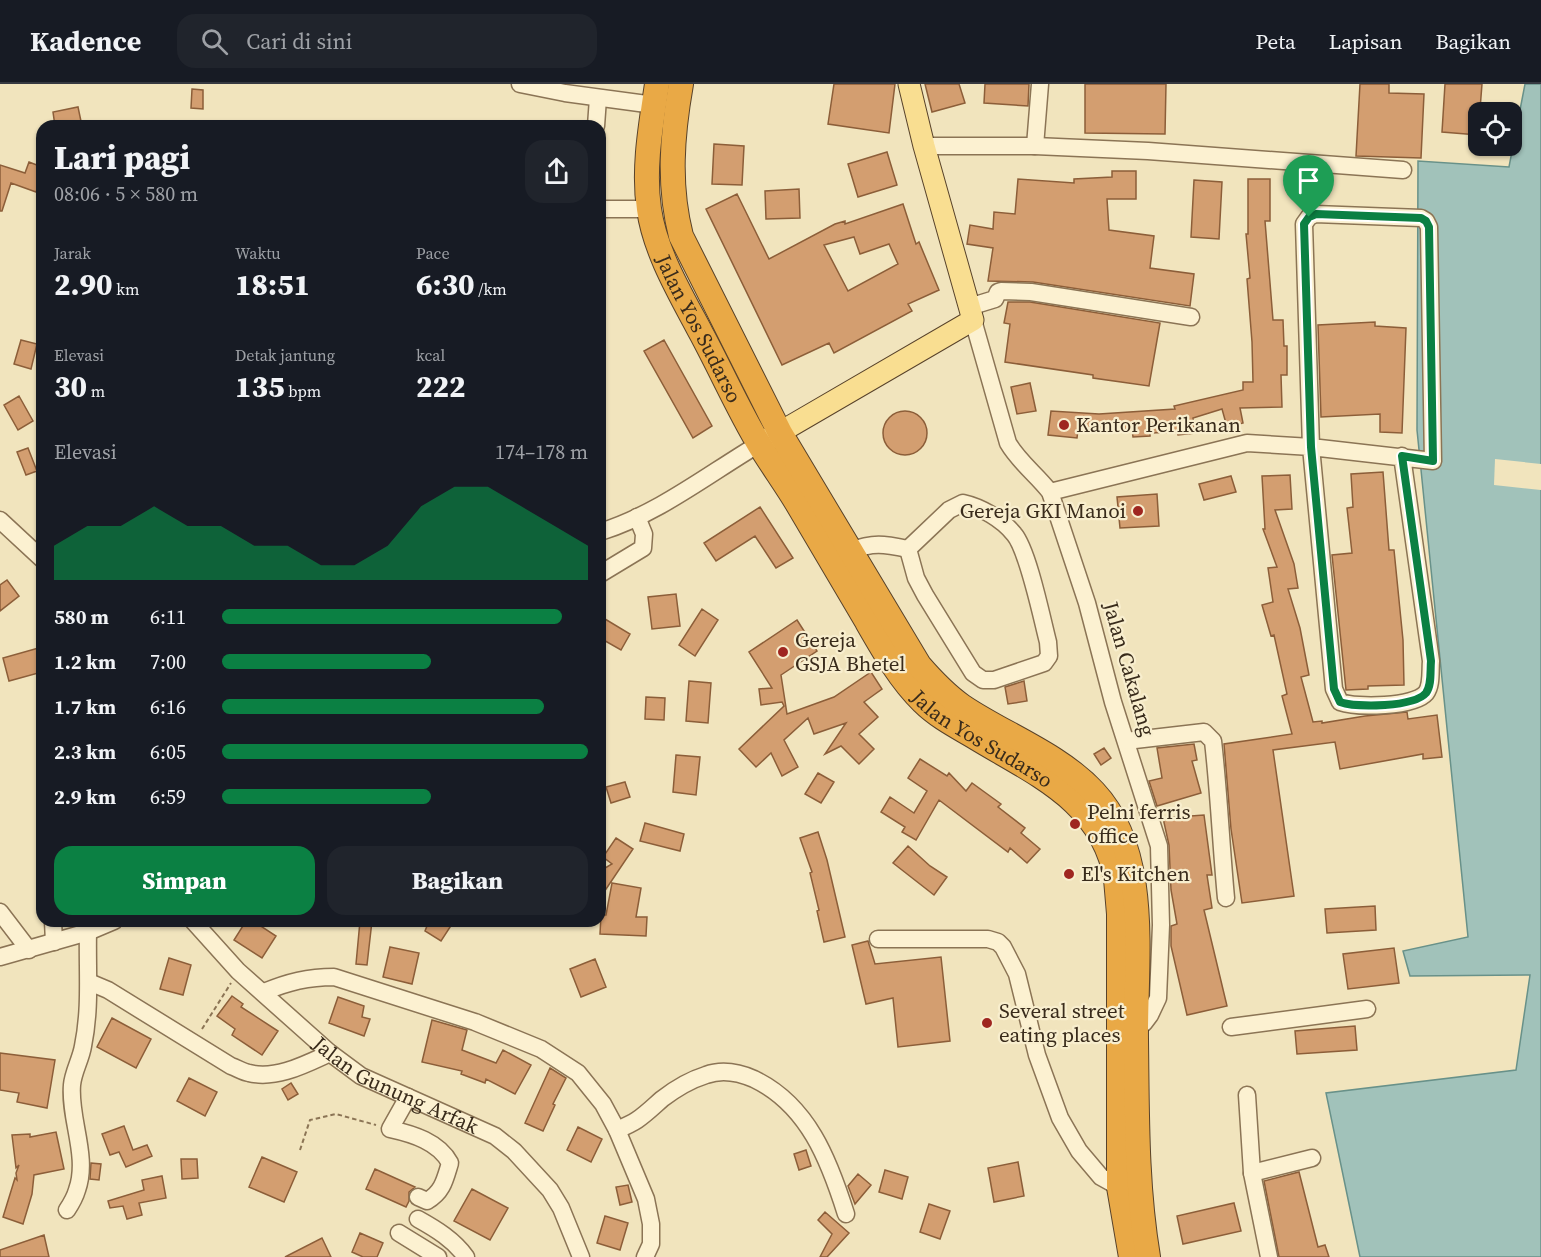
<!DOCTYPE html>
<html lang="id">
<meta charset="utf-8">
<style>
body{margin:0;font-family:"Source Serif 4",serif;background:#20242c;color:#f1f3f6;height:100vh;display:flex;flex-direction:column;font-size:22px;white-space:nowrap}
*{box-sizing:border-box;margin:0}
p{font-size:20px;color:#9ea1a6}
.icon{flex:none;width:33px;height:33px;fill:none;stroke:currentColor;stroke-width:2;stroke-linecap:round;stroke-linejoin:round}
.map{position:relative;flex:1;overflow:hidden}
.panel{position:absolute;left:36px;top:36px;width:570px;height:807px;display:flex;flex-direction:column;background:#171b24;border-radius:18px;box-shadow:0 2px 4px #0004}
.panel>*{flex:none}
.controls{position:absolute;left:1468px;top:18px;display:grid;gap:12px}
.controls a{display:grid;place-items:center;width:54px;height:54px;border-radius:12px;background:#171b24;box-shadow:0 2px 4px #0004;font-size:30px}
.pin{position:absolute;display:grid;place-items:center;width:51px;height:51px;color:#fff;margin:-62px -26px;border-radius:50% 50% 50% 0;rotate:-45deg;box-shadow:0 0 6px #0007}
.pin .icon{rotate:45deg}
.round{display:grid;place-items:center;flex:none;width:63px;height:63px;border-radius:18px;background:#20242c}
.head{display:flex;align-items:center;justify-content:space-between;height:102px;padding:0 18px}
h1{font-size:33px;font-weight:800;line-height:45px}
.stats{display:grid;grid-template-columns:repeat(3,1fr);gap:9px;height:102px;padding:6px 18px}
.stats div{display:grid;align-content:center}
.stats b{font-size:30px;font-weight:800}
.stats small{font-size:16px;font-weight:400}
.stats p{font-size:16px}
.chart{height:168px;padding:12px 18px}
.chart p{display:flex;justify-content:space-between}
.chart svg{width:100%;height:108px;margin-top:6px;fill:#0b8043;opacity:.7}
.primary-button{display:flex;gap:12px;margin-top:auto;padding:12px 18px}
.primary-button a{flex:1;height:69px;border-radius:18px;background:#0b8043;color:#fff;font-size:24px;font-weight:800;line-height:69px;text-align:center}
.primary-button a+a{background:#20242c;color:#f1f3f6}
ul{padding:0 18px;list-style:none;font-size:20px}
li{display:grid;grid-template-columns:96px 72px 1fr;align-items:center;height:45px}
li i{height:15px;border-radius:8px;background:#0b8043}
header{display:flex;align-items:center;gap:36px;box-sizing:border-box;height:84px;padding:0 30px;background:#171b24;border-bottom:2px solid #363941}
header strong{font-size:28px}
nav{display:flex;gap:33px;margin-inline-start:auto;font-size:21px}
.search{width:420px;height:54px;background:#20242c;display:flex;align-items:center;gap:15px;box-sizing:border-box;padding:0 21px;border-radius:18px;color:#9ea1a6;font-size:22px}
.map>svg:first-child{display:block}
</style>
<header>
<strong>Kadence</strong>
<div class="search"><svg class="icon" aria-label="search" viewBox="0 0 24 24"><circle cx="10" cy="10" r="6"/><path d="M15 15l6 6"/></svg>Cari di sini</div>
<nav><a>Peta</a><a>Lapisan</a><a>Bagikan</a></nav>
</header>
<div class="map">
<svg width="1541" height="1173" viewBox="0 0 1541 1173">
<rect width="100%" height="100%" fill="#f1e4bd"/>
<path fill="#a1c2ba" stroke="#689189" stroke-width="1.5" d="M1525,0h16v1173h-181l-34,-164 190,-23 14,-95 -120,1 -7,-25 65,-14 -51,-507 1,-269 91,6z"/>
<path fill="#f1e4bd" d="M1495,375l46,5v26l-47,-5z"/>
<path fill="#d39e70" stroke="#8c5e39" stroke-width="1.5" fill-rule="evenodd" d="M834,0h61l-6,49 -61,-9z
M925,0h34l6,19 -33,9z
M985,0h44l-1,22 -44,-3z
M1085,0h81l-1,50 -80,-1z
M1360,0h29v9l35,1 -3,64 -65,-2z
M1445,0h37l-4,51 -36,-3z
M192,5l11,1v19l-12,-1z
M78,23l4,19h-27l-2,-14z
M714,60l30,2 -2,39 -30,-1z
M887,68l10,33 -39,12 -10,-33z
M29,78l13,5v8l-6,17 -25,-9 -9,28h-2v-46l25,8z
M1112,87h24v28h-29l2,31 45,6 -4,32 44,6 -4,32 -157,-24 -45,-1 5,-33 -26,-4 3,-19 23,4 1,-17 21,2 3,-35 56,4v-4l38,-2z
M1248,95h22v42h-5l8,99h10l1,26h3v29h-6l1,32 -42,1 3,15 -16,4 -5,-18 -29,9 2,15 -17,2 -1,-3 -27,1v3l-17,1 -1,-8 -54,1 -1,8 -29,-3 3,-24 48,3 76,-5 -1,-3 69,-16v-8h10l-1,-40 -5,-63 3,-1 -4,-44h2z
M1194,96l28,2 -3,57 -28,-2z
M799,105l1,29 -34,1 -1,-28z
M737,110l32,65 66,-35 10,-3v3l58,-20 13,40 3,-2 20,48 -31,14 4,7 -78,42 -5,-10 -47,22 -76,-156zM854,153l6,17 29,-10 9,20 -50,27 -24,-46z
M1008,218h22l130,21 -11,63 -56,-8v-3l-88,-13 5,-38 -6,-1z
M1375,238v4l31,2 -4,105 -22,-1v-18l-59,3 -3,-92z
M21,256l16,4 -6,25 -17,-5z
M664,256l48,86 -19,12 -49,-87z
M1030,299l6,28 -19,3 -6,-27z
M19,312l14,25 -15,9 -14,-25z
M883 349a22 22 0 1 1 44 0a22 22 0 1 1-44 0Z
M28,364l9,23 -11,4 -9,-23z
M1383,388l6,78h5l9,90 1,45 -36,1v3l-22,1 -14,-135 20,-2 -5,-45 6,-1 -2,-33z
M1290,391l2,34 -17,1 19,54 4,24 -10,1 12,39 9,47 -8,2 12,45 9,-1v2l43,-7 42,-4 1,7 29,-4 5,42 -19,2v-5l-83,15 -5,-27 -62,8 21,146 -52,7 -11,-74 -7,-85 68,-10 -10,-38 5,-2 -13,-59 -3,1 -9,-31 11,-3 -5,-34 9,-1 -14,-38h2l-3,-53z
M1231,392l5,16 -32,8 -5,-16z
M1157,410l2,32 -39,2 -3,-31z
M760,423l33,51 -17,10 -21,-32 -39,25 -12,-18z
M7,496l12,16 -19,15v-26z
M676,510l4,32 -28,3 -4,-32z
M702,525l16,11 -23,36 -16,-11z
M600,532l30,18 -9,16 -21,-12z
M797,536l20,31 -36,24 6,39 47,-17 37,-25 11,17 -18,13 14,15 -19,17 15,15 -15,15 -18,-18 -16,8 21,-31 -32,11 -6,-16 -24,22 14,27 -16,9 -11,-23 -15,14 -17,-18 45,-43 -2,-4 -21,3 -2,-16 13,-1 -23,-36z
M42,563v25l-33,9 -6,-23z
M689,597l22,2 -3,40 -22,-2z
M1024,597l3,20 -19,3 -3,-17z
M646,613l19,1 -1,22 -19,-1z
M1194,660l3,16 -5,1 9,32 -44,13 -8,-25 13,-3 -5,-30z
M1104,664l7,10 -10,7 -7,-11z
M676,671l24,2 -4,38 -23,-3z
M920,675l27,17 2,-3 17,18 6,-8 29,21 -3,3 27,21 -4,5 19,16 -13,14 -17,-15 -2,4 -69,-52 -23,40 -14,-8 3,-5 -24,-15 9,-15 24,16 13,-22 -19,-13z
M818,689l16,9 -13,21 -16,-9z
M625,698l5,15 -19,6 -5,-16z
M1204,731l8,60h-5l5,33 -8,2 23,96 -40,9 -16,-69v-20l6,-2 -6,-34 -2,-45 -6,-27z
M645,739l39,11 -4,17 -40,-10z
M818,748l9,28 18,77 -21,5 -7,-31 2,-1 -9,-37 2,-1 -12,-34z
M616,754l17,11 -33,49v-27l12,-7 -9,-7z
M908,762l22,20 17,11 -13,18 -41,-32z
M612,799l29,5 -5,29h11l-1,19 -46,-2 1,-19h5z
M1375,822l1,24 -49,3 -2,-24z
M246,837h7l23,15 -14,22 -28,-18z
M360,837h12l-5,44 -11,-1z
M429,837h25l-13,20 -16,-10z
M868,857l7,23 66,-7 9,84 -52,6 -5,-49 -27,6 -14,-59z
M390,863l29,6 -7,31 -29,-7z
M1394,864l5,35 -51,6 -5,-35z
M169,874l22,7 -8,30 -23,-6z
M595,875l11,28 -25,10 -11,-28z
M232,912l11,8 -2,3 37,24 -16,24 -30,-20 3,-6 -18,-13z
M338,913l26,9 -2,11 8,2 -6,17 -35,-13z
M112,934l39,21 -15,29 -39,-21z
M432,936l35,10 -5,20 34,13 7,-13 28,15 -16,29 -29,-15 -1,4 -24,-9 1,-3 -40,-9z
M1355,942l2,24 -60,4 -2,-23z
M0,969l55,7 -8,48 -30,-6 2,-9 -19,-3z
M550,984l16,10 -13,26 2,1 -12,26 -18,-8z
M189,994l28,14 -12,24 -28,-15z
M291,999l7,11 -10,6 -6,-11z
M124,1042l9,24 14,-5 5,11 -26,11 -7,-15 -9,3 -8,-21z
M578,1043l24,12 -11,23 -24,-12z
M56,1048l8,37 -30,6 -2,19 -9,30 -20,-7 12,-39 2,2 -1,-7 3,-8 -3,3 -4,-33 18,-1v3z
M806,1066l5,16 -12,4 -5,-16z
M262,1073l35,15 -13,30 -35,-15z
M181,1075h16l1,19 -16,1z
M1018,1078l6,34 -30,6 -6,-34z
M91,1079l10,1 -2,16 -9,-1z
M375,1085l40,18 -6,5v9l-3,6 -40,-18z
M885,1086l23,7 -6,22 -23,-7z
M1299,1088l19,75 7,-2 4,12h-50l-15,-76z
M858,1090l13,11 -16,19 -7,-18z
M162,1092l4,22 -27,5 3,12 -15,4 -4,-13 -13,2 -2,-7 36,-11 -2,-10z
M628,1101l4,17 -12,3 -4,-18z
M472,1105l36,19 -18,32 -36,-19z
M1234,1119l7,28 -58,13 -6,-28z
M929,1120l21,7 -10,28 -20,-7z
M825,1128l24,21 -22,24h-7l12,-23 -14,-14z
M605,1132l23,7 -8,27 -23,-7z
M360,1149l23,10 -6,14h-14l-11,-5z
M44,1151l5,22h-49v-7z
M322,1154l9,19h-46z"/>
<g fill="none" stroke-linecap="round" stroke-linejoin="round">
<defs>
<g id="minor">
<path d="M520,0l45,9 89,12"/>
<path d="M596,42l2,-28"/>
<path d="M924,62h111l113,5 255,19"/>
<path d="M1035,62l5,-62"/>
<path d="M600,125h49"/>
<path d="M969,223l26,-8 3,-7 3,-1 30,1 160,25"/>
<path d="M973,236l35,123c11,19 28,31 42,49l37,111 26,99 46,144 2,79 -3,73 -8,17 -6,8 -14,4"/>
<path d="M1050,408l197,-49 64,4 122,14 -4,-234 -3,-6 -5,-3 -106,-4 -6,3 -5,7 7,223 23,242 6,13c17,6 74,5 86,-9 6,-8 4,-22 5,-32l-29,-205"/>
<path d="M963,419c18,4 39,16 51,31 14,16 28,85 34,108l1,14 -5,7 -50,17h-11l-10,-7 -48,-78 -9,-17 -8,-29 41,-39z"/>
<path d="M0,436l42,39"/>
<path d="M600,448c58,-18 107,-57 159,-88"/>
<path d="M850,467c23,-9 34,-7 58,-2"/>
<path d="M600,490l43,-26 1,-14 -7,-17"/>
<path d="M1126,657l78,-9 9,9c6,52 8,104 13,157"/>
<path d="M0,828l29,38"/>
<path d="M53,837l1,21"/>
<path id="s1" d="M193,837l45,50 92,82 31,23 134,60 19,15 36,39 11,18 20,49"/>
<path d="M878,855h110l10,3 5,5 14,27 20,81 23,63 19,33 22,26 18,10"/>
<path d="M0,873l88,-25 26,-11"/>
<path d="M89,898l19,8 123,76c6,2 12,6 18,7 27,7 57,-9 81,-20"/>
<path d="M264,908c24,-10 44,-15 70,-15l141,45 66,27 37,24 25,31 14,26 29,69 5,25v20l-6,13"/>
<path d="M1231,943l136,-18"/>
<path d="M1247,1011l5,78 17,84"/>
<path d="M408,1013l-18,32c23,5 49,13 60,34 -5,16 -7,29 -23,38l-9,-4"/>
<path d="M617,1046c7,-3 14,-6 20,-10 9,-6 17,-14 25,-21 13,-10 28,-19 44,-24 16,-6 32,-3 48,4 54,26 75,81 92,135"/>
<path d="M1252,1089l60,-15"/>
<path d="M67,1126c4,-6 8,-13 10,-20 12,-34 -8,-71 -5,-105 1,-13 9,-26 11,-39 8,-39 4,-76 5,-114"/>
<path d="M418,1135c18,10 36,21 48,38"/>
<path d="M399,1149l39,24"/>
</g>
<path id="major" d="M765,357l208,-121 -49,-174 -15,-62"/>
<g id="highway">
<path id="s2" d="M657,0c-6,41 -14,84 -8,125 6,43 32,86 52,124 20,37 37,76 58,111 12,20 26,39 38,59 23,39 46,78 69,117 16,28 34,60 57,82 14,14 33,24 50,34 60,37 130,64 143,143 1,12 2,24 3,35v273l12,70"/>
<path d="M681,0c-9,51 -13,101 0,152l99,197 139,232c13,15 26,29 43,41 41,28 97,48 132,86 58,62 41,170 42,248 1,73 0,145 12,217"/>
</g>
</defs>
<use href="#minor" stroke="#8b7455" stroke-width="19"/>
<use href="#major" stroke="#58422a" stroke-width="23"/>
<use href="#highway" stroke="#58422a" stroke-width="26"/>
<path stroke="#8b7455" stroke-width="2" stroke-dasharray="4.5 3" stroke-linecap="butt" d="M202,945l29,-46
M300,1066l10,-30 26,-6 40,11"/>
<use href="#minor" stroke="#fcf1d1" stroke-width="16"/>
<use href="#major" stroke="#f9de91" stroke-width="21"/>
<use href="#highway" stroke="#e9a946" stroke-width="24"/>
</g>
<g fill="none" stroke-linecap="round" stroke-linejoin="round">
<defs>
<path id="route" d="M1316,130l105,4 5,3 3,6 4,234 -31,-5 29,205c-1,10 1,24 -5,32 -12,14 -69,15 -86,9l-6,-13 -23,-242 -7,-223 5,-7z"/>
</defs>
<use href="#route" stroke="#fff" stroke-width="12"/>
<use href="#route" stroke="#0b8043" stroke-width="8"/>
</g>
<g fill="#9f2620" stroke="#f8eece" stroke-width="2">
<circle cx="1064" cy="341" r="6"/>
<circle cx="1138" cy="427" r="6"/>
<circle cx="783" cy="568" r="6"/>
<circle cx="1075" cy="740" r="6"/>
<circle cx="1069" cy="790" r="6"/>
<circle cx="987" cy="939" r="6"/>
</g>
<g text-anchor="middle" stroke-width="4.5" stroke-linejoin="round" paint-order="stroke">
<g font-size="21" fill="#392b1b" stroke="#f8eece">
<text dy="7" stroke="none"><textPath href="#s2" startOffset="256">Jalan Yos Sudarso</textPath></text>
<text transform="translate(1129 585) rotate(74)" y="7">Jalan Cakalang</text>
<text dy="7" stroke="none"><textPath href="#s2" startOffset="762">Jalan Yos Sudarso</textPath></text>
<text dy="7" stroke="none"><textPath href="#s1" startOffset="264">Jalan Gunung Arfak</textPath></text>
</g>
<g font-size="21" fill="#392b1b" stroke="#f8eece" text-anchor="start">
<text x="1076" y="348">Kantor Perikanan</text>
<text x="1126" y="434" text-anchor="end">Gereja GKI Manoi</text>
<text x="795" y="563">Gereja<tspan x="795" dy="24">GSJA Bhetel</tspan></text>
<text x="1087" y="735">Pelni ferris<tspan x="1087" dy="24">office</tspan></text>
<text x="1081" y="797">El's Kitchen</text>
<text x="999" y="934">Several street<tspan x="999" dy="24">eating places</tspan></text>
</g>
</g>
</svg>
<div class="controls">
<a><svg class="icon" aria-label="locate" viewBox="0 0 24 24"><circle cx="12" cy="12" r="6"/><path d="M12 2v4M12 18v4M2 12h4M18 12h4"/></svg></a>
</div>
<div class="pin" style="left:1309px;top:133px;background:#1e9e55"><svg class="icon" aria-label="arrive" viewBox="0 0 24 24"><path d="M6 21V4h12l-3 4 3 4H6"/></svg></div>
<section class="panel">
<div class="head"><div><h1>Lari pagi</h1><p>08:06 · 5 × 580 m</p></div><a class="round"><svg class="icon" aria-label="share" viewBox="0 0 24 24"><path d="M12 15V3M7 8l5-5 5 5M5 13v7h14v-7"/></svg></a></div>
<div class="stats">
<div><p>Jarak</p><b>2.90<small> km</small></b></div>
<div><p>Waktu</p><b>18:51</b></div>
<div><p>Pace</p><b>6:30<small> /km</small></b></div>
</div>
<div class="stats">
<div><p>Elevasi</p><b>30<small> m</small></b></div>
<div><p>Detak jantung</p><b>135<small> bpm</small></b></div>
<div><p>kcal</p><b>222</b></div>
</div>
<div class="chart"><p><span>Elevasi</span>174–178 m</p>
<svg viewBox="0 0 160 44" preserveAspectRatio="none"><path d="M0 44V30L10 22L20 22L30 14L40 22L50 22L60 30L70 30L80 38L90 38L100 30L110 14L120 6L130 6L140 14L150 22L160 30V44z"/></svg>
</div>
<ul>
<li><b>580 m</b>6:11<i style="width:93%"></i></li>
<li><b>1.2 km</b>7:00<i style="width:57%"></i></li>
<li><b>1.7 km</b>6:16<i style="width:88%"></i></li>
<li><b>2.3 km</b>6:05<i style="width:100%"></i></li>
<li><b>2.9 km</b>6:59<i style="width:57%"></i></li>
</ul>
<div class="primary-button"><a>Simpan</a><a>Bagikan</a></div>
</section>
</div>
